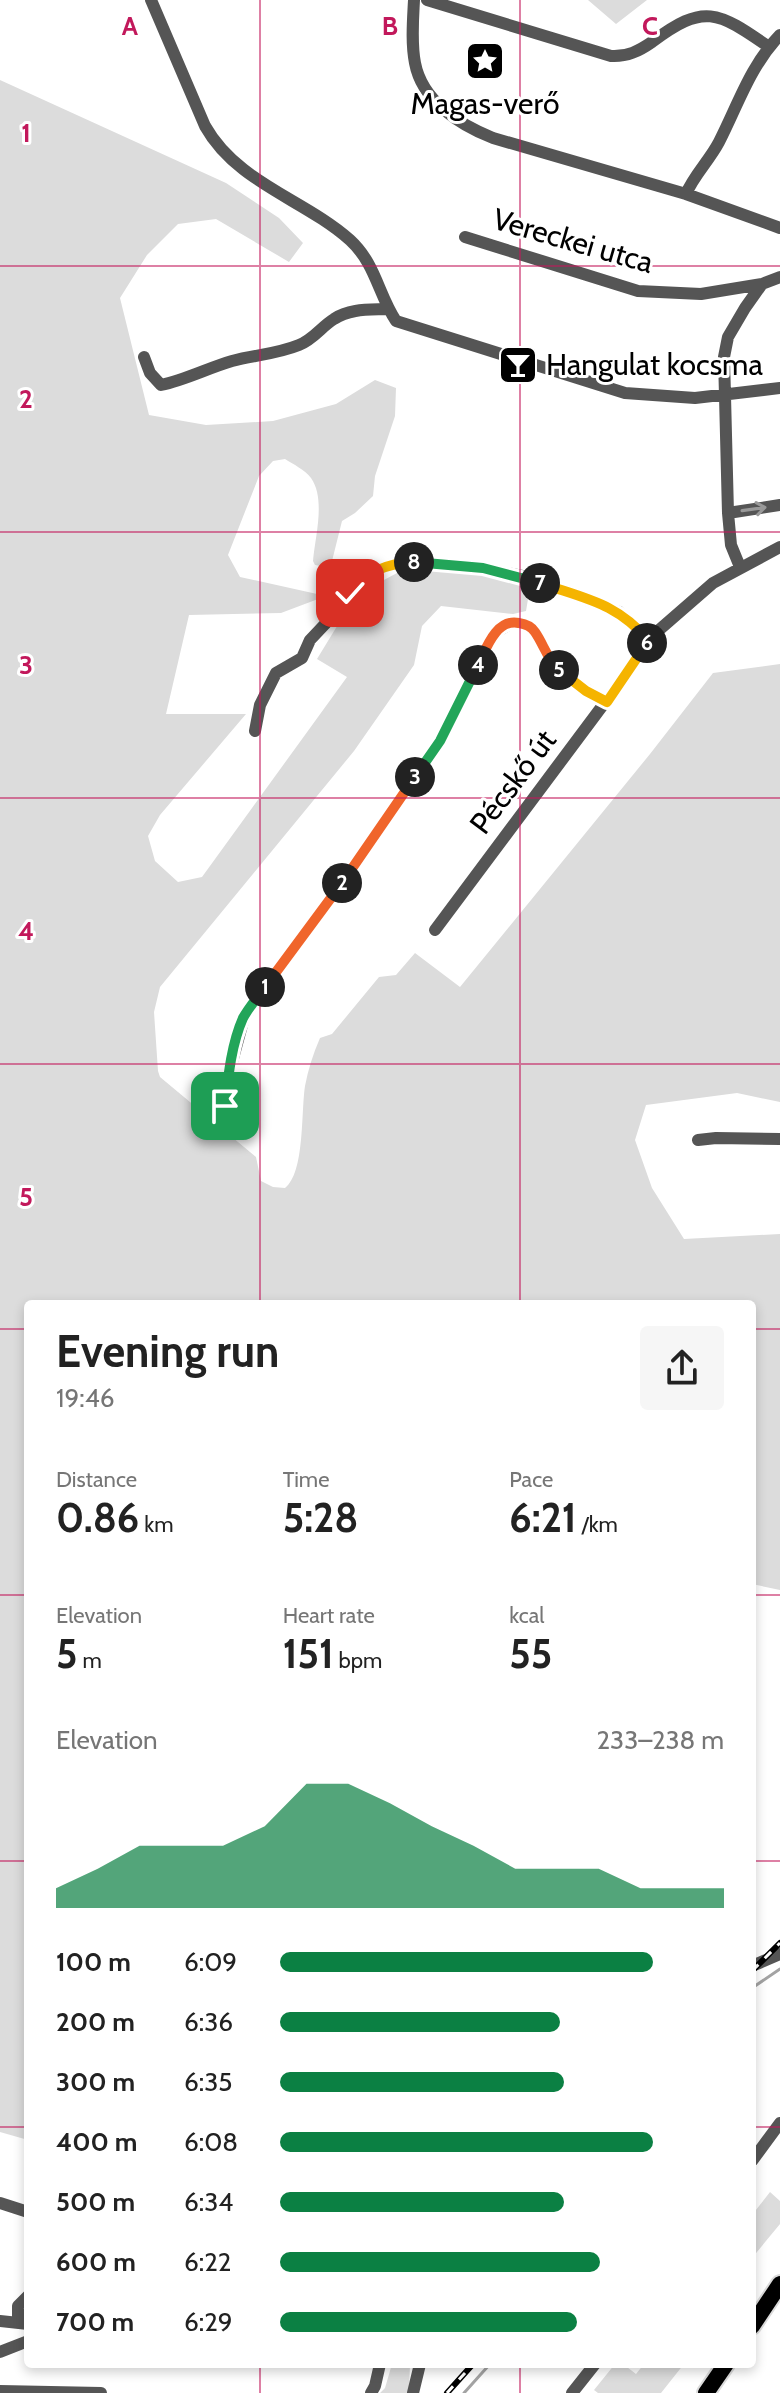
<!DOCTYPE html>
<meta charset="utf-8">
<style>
body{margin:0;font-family:Cabin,sans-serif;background:#f6f6f6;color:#222;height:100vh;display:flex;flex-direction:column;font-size:30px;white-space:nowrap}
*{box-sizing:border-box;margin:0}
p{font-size:26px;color:#767676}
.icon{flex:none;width:44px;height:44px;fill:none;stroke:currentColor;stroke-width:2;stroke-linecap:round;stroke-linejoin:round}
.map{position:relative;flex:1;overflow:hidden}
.sheet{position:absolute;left:24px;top:1300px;width:732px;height:1068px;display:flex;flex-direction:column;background:#fff;border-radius:8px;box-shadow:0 4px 12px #0003}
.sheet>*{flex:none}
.pin{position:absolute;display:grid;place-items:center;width:68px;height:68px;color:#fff;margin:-34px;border-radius:16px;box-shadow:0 4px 12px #0006}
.km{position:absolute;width:40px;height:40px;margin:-20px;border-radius:50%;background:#222;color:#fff;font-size:22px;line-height:40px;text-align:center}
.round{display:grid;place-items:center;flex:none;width:84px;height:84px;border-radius:8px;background:#f6f6f6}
.head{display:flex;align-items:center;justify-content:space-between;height:136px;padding:0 32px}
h1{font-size:44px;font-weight:800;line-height:60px}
.metrics{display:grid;grid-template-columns:repeat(3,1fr);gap:12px;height:136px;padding:8px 32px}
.metrics div{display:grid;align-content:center}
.metrics b{font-size:40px;font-weight:800}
.metrics small{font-size:22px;font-weight:400}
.metrics p{font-size:22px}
.chart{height:224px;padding:16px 32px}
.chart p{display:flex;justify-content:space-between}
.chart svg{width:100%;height:144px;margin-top:8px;fill:#0b8043;opacity:.7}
ul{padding:0 32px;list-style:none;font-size:26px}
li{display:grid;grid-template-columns:128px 96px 1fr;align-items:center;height:60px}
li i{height:20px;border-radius:10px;background:#0b8043}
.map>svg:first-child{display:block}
</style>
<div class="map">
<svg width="780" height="2393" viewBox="0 0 780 2393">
<rect width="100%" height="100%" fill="#fff"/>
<path fill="#dcdcdc" d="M588,0h59l-31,24z
M0,80l226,103 53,35 24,25 -14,19 -73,-43 -38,5 -31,31 -27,43 29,117 57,10 67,-4 63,-17 39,-24 21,8 -1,28 -20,60 -2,20 -18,17 -13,8 -11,44 -4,2 -12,-2 -2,-4c2,-24 13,-62 -2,-83 -6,-8 -18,-14 -26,-19l-12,2 -14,15 -31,79 12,22 86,19 -45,17 -92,2 -23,99h80l-86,101 -12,21 7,25 23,21 24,-5 145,-200 -30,-18 39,-64 41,-22 32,-5 60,7 41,12 -4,24 -13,3 -72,-8 -19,20 -8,39 -60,86 -194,236 -6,25 4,59 2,6 96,80 5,24 12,6 12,1c20,-15 16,-77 20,-102 3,-16 8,-32 15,-48l12,-4 47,-57 17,-2 19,-22 45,34 190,-233 63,-81 67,-9v438l-43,-9 -91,12 -11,35 17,48 32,51 96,-5v356l-28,-6v-280h-724v836l-28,-8z
M770,2192l10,9v23l-28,34v-43z
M392,2364h18l-1,29h-29l5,-5z
M615,2364h8l13,10 8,-10h40l-23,29h-63l-4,-3z"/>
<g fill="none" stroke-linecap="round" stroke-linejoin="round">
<path stroke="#a3a3a3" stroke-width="3" d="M752,1988l28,-19
M464,2393l26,-29"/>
<defs>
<path id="major" d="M752,2326l28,-42
M706,2393l20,-29"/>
</defs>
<use href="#major" stroke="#dbdbdb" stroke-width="20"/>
<path stroke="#555" stroke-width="12" d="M151,0l54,126c32,57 99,73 145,114 26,24 28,54 46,81l229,72 70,5 85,-10
M414,0c-1,20 -3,43 1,63 7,38 45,62 78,75l193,56 94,34
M427,0l184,56c16,1 28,-5 41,-14 52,-39 65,-31 117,5
M686,194c8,-19 23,-33 33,-52 19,-37 31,-76 61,-107
M465,237l173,54 63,3 61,-10
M144,357l6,16 11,12c24,-5 47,-17 71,-24 23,-6 45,-7 67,-16 15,-6 22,-18 35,-26 16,-11 37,-9 55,-10
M728,513l52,-8
M740,567l-9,-22 -3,-32 -4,-156 4,-20 17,-29 17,-24 18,-7
M327,573l29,10
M255,731l5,-26 16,-32 26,-15 8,-18 34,-36 12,-21 10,-7 28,-11 44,-2 45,5 39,8 97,36 30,29
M435,930l224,-300 54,-47 67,-36
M225,1106l4,-33 15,-55 189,-265 62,-120 18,-11 18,5 25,40 21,17 30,18
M698,1140l18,-2 64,1
M752,1966l28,-12
M752,2161l28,-38
M0,2203l28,9
M0,2321l28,3
M18,2323v-17l10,-10
M0,2352l28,-11
M0,2391l101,2
M371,2393l4,-7 5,-22
M413,2393l7,-29
M572,2393l23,-29"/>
<use href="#major" stroke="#000" stroke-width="16"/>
<defs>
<path id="rail" d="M752,1971l28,-28
M447,2393l26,-29"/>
</defs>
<use href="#rail" stroke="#000" stroke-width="6"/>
<use href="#rail" stroke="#fff" stroke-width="3" stroke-dasharray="9" stroke-linecap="butt"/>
</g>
<defs><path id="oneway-shaft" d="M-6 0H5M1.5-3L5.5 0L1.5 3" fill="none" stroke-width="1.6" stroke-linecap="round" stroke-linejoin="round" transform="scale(2)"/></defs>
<use stroke="#999" href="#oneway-shaft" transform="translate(754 509) rotate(-8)"/>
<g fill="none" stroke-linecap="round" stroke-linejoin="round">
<defs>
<path id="split-1" d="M225,1106c3,-28 6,-61 18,-88 6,-11 15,-21 22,-31"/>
<path id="split-2" d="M265,987l77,-104"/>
<path id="split-3" d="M342,883l73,-106"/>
<path id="split-4" d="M415,777l25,-36 38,-76"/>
<path id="split-5" d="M478,665c8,-16 18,-47 41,-42 7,1 12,3 16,9 9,13 12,27 24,38"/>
<path id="split-6" d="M559,670l27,21 21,11 40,-59"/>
<path id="split-7" d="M540,583c46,16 77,20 109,58l-2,2"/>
<path id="split-8" d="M414,562l69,6 57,15"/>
<path id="split-9" d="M350,593c14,-21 39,-30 64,-31"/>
</defs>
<use href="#split-1" stroke="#fff" stroke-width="16"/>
<use href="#split-2" stroke="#fff" stroke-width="16"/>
<use href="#split-3" stroke="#fff" stroke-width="16"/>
<use href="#split-4" stroke="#fff" stroke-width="16"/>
<use href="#split-5" stroke="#fff" stroke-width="16"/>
<use href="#split-6" stroke="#fff" stroke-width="16"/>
<use href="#split-7" stroke="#fff" stroke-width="16"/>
<use href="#split-8" stroke="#fff" stroke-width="16"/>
<use href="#split-9" stroke="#fff" stroke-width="16"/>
<use href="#split-1" stroke="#22a559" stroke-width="10"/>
<use href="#split-2" stroke="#f0652b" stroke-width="10"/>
<use href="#split-3" stroke="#f0652b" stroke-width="10"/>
<use href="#split-4" stroke="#22a559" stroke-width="10"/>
<use href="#split-5" stroke="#f0652b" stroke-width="10"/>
<use href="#split-6" stroke="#f5b400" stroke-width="10"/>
<use href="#split-7" stroke="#f5b400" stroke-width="10"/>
<use href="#split-8" stroke="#22a559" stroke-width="10"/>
<use href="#split-9" stroke="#f5b400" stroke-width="10"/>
</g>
<path fill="none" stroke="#c2185b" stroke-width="2" stroke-opacity="0.55" d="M260,0v1304M520,0v1304M0,266h780M0,532h780M0,798h780M0,1064h780M0,1329h28M752,1329h28M0,1595h28M752,1595h28M0,1861h28M752,1861h28M0,2127h28M752,2127h28M260,2364v29M520,2364v29"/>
<defs>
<symbol id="sight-square" viewBox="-11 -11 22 22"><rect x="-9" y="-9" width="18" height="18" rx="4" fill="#000" stroke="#fff"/><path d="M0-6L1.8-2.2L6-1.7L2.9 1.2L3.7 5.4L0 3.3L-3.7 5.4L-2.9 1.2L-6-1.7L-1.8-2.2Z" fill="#fff"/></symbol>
<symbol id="bar-square" viewBox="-11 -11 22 22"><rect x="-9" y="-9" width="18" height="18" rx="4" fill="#000" stroke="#fff"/><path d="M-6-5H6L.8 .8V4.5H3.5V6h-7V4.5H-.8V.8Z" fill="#fff"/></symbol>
</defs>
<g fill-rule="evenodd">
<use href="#sight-square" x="463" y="39" width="44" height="44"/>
<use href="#bar-square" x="496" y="343" width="44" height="44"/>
</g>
<g text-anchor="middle" stroke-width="6" stroke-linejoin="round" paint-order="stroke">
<g font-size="30" fill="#000" stroke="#fff">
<text x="485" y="114">Magas-verő</text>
<text x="546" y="375" text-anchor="start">Hangulat kocsma</text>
</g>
<g font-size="30" fill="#000" stroke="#fff">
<text transform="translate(573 241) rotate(16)" y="10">Vereckei utca</text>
<text transform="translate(513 782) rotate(-53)" y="10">Pécskő út</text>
</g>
</g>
<g font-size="26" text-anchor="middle" font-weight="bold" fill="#c2185b" stroke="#fff" stroke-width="6" stroke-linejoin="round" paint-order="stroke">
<text x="130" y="35">A</text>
<text x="390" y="35">B</text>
<text x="650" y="35">C</text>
<text x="26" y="142">1</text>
<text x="26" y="408">2</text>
<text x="26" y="674">3</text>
<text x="26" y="940">4</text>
<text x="26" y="1206">5</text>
</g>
</svg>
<div class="pin" style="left:225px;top:1106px;background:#1e9e55"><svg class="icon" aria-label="arrive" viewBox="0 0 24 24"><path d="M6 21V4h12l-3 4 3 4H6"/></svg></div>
<div class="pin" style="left:350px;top:593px;background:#d93025"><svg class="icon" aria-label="check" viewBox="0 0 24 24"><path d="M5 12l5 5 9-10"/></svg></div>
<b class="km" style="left:265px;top:987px">1</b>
<b class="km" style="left:342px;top:883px">2</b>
<b class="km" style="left:415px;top:777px">3</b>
<b class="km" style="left:478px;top:665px">4</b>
<b class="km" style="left:559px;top:670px">5</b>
<b class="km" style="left:647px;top:643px">6</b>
<b class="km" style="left:540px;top:583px">7</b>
<b class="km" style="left:414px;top:562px">8</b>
<section class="sheet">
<div class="head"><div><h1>Evening run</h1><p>19:46</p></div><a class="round"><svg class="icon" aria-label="share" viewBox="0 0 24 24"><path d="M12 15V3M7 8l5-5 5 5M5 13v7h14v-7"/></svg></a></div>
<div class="metrics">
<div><p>Distance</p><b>0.86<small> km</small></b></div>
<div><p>Time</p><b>5:28</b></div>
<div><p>Pace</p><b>6:21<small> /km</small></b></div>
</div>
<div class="metrics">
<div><p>Elevation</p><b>5<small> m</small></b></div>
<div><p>Heart rate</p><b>151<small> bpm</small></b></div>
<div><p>kcal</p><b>55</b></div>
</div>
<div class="chart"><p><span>Elevation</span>233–238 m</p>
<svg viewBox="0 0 160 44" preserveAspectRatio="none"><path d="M0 44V38L10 32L20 25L30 25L40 25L50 19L60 6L70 6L80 12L90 19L100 25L110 32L120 32L130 32L140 38L150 38L160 38V44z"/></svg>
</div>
<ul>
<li><b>100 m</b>6:09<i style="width:84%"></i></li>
<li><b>200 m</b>6:36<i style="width:63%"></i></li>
<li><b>300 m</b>6:35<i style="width:64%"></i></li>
<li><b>400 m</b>6:08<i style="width:84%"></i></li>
<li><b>500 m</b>6:34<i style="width:64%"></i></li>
<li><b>600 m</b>6:22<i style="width:72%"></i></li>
<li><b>700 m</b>6:29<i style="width:67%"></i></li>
</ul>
</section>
</div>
